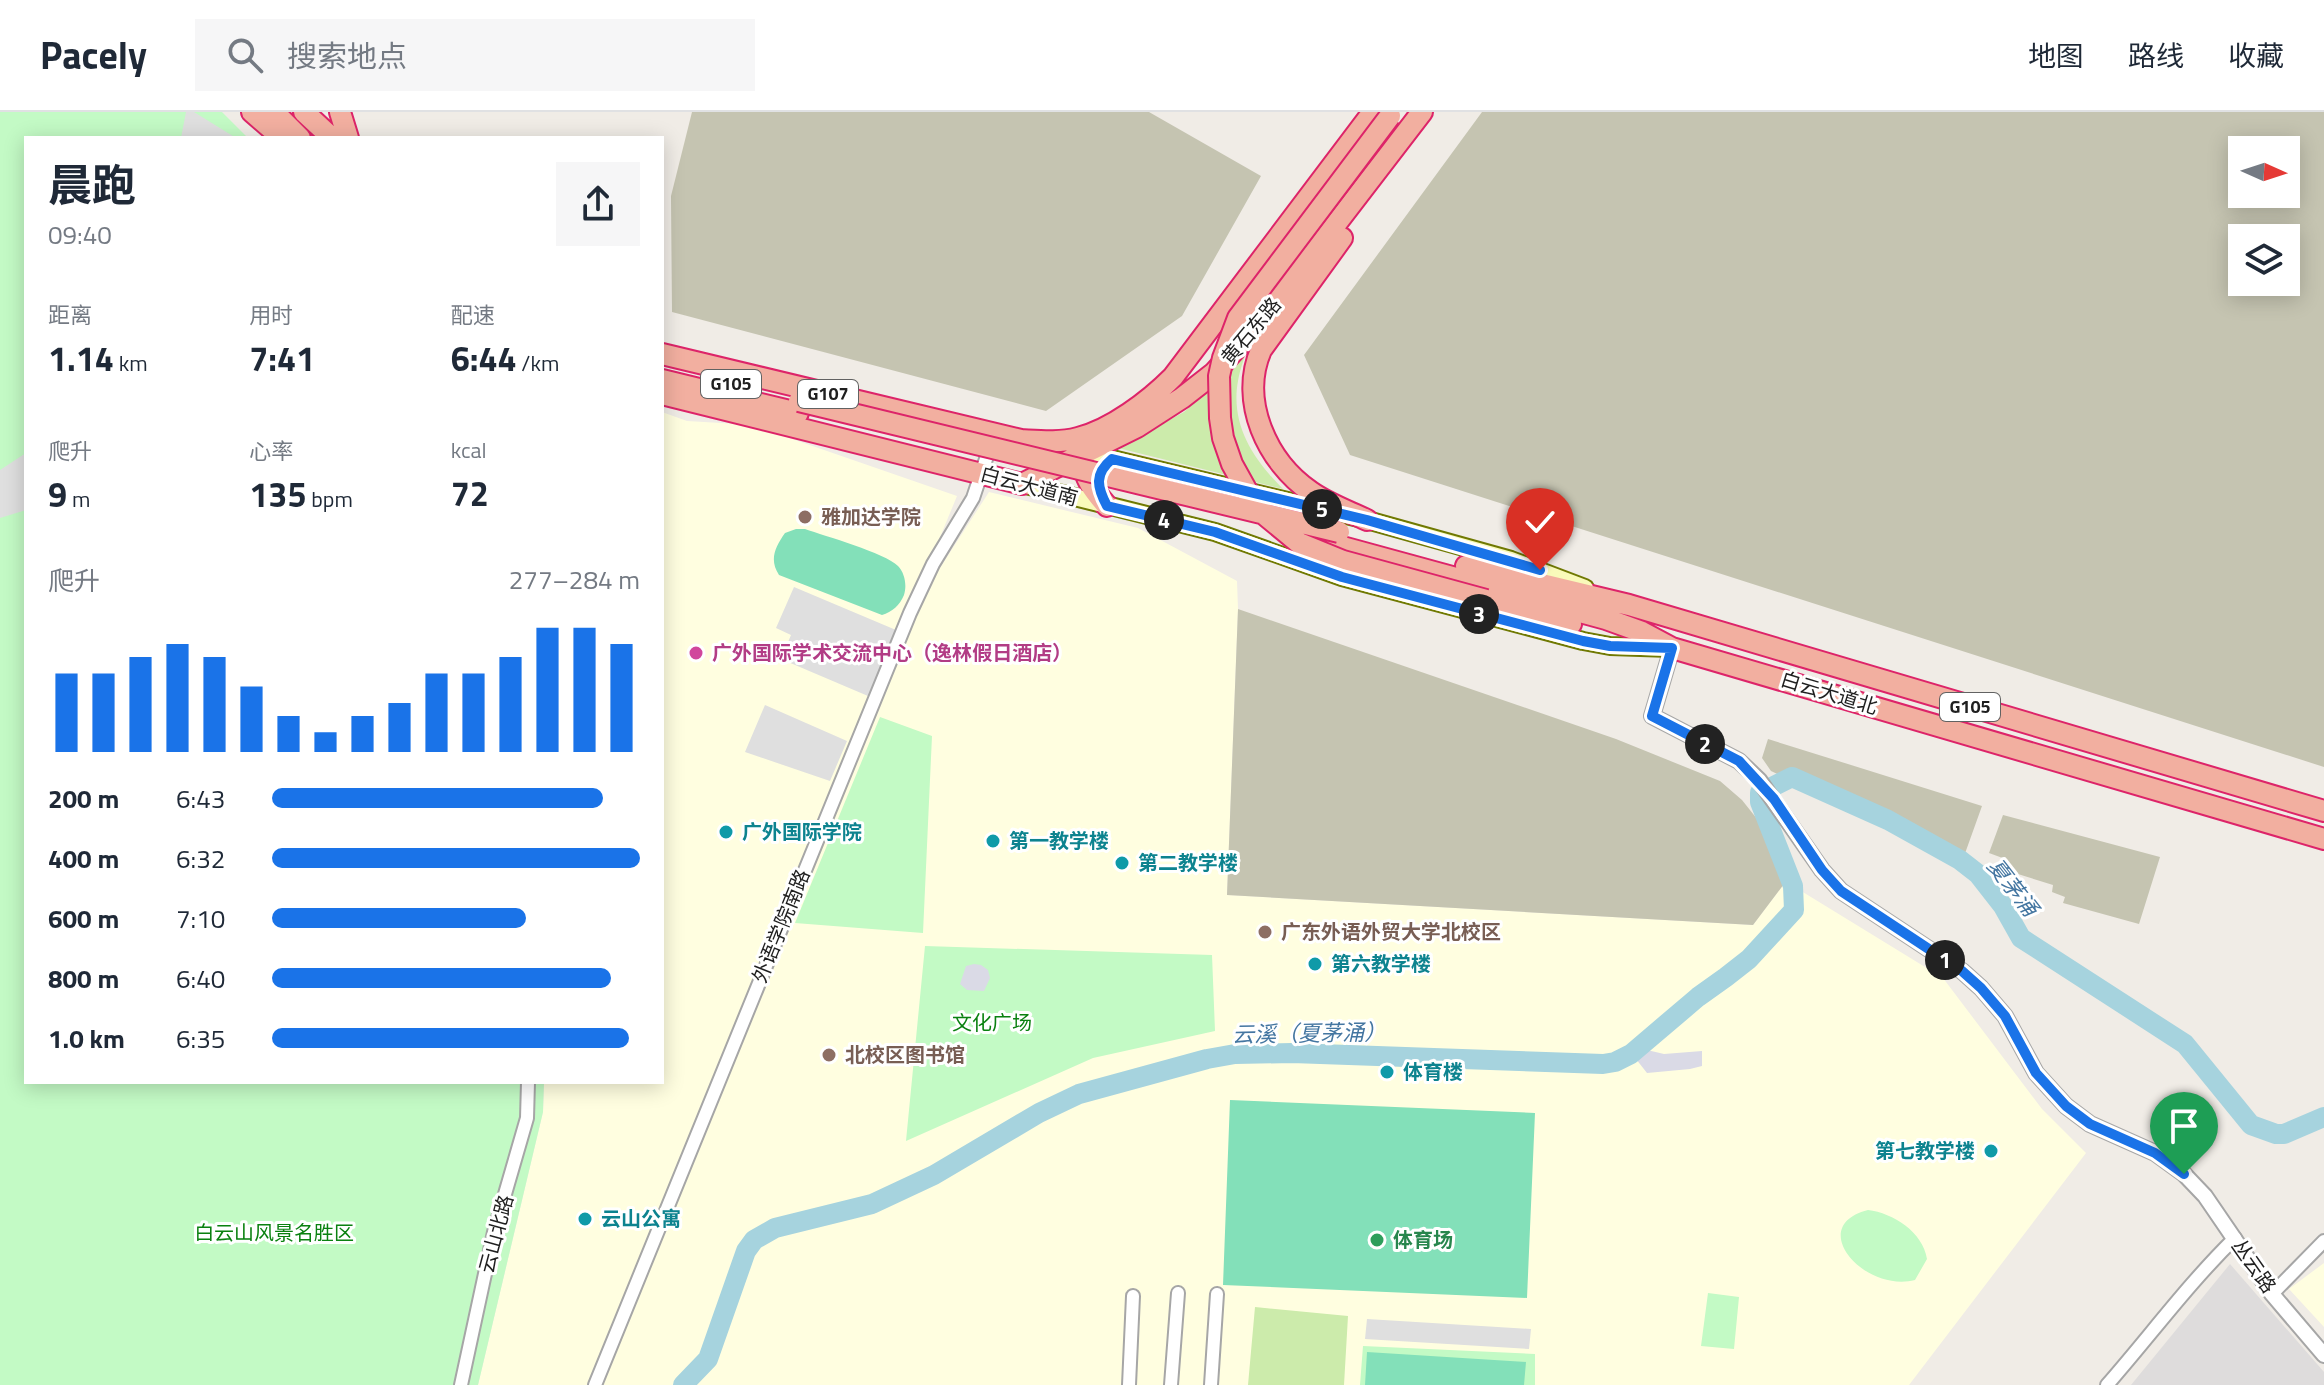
<!DOCTYPE html>
<html lang="zh">
<meta charset="utf-8">
<style>
body{margin:0;font-family:"Titillium Web","Noto Sans SC",sans-serif;background:#f6f6f7;color:#1f2937;height:100vh;display:flex;flex-direction:column;font-size:30px;white-space:nowrap}
*{box-sizing:border-box;margin:0}
p{font-size:26px;color:#747a83}
.icon{flex:none;width:44px;height:44px;fill:none;stroke:currentColor;stroke-width:2;stroke-linecap:round;stroke-linejoin:round}
.map{position:relative;flex:1;overflow:hidden}
.drawer{position:absolute;left:24px;top:24px;width:640px;height:948px;display:flex;flex-direction:column;background:#fff;border-radius:0px;box-shadow:0 4px 20px #0003}
.drawer>*{flex:none}
.needle{width:52px;rotate:93deg}
.fabs{position:absolute;left:2228px;top:24px;display:grid;gap:16px}
.fabs a{display:grid;place-items:center;width:72px;height:72px;border-radius:0px;background:#fff;box-shadow:0 4px 20px #0003;font-size:40px}
.pin{position:absolute;display:grid;place-items:center;width:68px;height:68px;color:#fff;margin:-82px -34px;border-radius:50% 50% 50% 0;rotate:-45deg;box-shadow:0 0 8px #0007}
.pin .icon{rotate:45deg}
.km{position:absolute;width:40px;height:40px;margin:-20px;border-radius:50%;background:#222;color:#fff;font-size:22px;line-height:40px;text-align:center}
.round{display:grid;place-items:center;flex:none;width:84px;height:84px;border-radius:0px;background:#f6f6f7}
.summary{display:flex;align-items:center;justify-content:space-between;height:136px;padding:0 24px}
h1{font-size:44px;font-weight:700;line-height:60px}
.metrics{display:grid;grid-template-columns:repeat(3,1fr);gap:12px;height:136px;padding:8px 24px}
.metrics div{display:grid;align-content:center}
.metrics b{font-size:34px;font-weight:700}
.metrics small{font-size:22px;font-weight:400}
.metrics p{font-size:22px}
.chart{height:224px;padding:16px 24px}
.chart p{display:flex;justify-content:space-between}
.chart svg{width:100%;height:144px;margin-top:8px;stroke:#1a73e8;stroke-width:6}
ul{padding:0 24px;list-style:none;font-size:26px}
li{display:grid;grid-template-columns:128px 96px 1fr;align-items:center;height:60px}
li i{height:20px;border-radius:10px;background:#1a73e8}
header{display:flex;align-items:center;gap:48px;box-sizing:border-box;height:112px;padding:0 40px;background:#fff;border-bottom:2px solid #e0e1e3}
header strong{font-size:38px}
nav{display:flex;gap:44px;margin-inline-start:auto;font-size:28px}
.search{width:560px;height:72px;background:#f6f6f7;display:flex;align-items:center;gap:20px;box-sizing:border-box;padding:0 28px;border-radius:0px;color:#747a83;font-size:30px}
.map>svg:first-child{display:block}
</style>
<header>
<strong>Pacely</strong>
<div class="search"><svg class="icon" aria-label="search" viewBox="0 0 24 24"><circle cx="10" cy="10" r="6"/><path d="M15 15l6 6"/></svg>搜索地点</div>
<nav><a>地图</a><a>路线</a><a>收藏</a></nav>
</header>
<div class="map">
<svg width="2324" height="1273" viewBox="0 0 2324 1273">
<rect width="100%" height="100%" fill="#f0ece6"/>
<path fill="#dedcdc" d="M2230,1152l94,108v13h-193z"/>
<path fill="#fffee0" d="M662,300l25,9 51,3 37,9 182,63 -52,126 84,-130 149,36 99,53 1,28 -11,286 526,30 31,-41 9,2 150,92 99,131 44,44 -177,232h-1431l65,-273 1,-30h118z
M2324,1151v64l-35,-38z"/>
<path fill="#c5c4b1" fill-rule="evenodd" d="M692,0h457l112,64 -79,140 -136,95 -374,-99 -1,-116z
M1482,0h842v655l-974,-312 -46,-100zM2242,38h44v44h-44zM2242,126h44v44h-44z
M1238,497l378,130 104,42 22,19 23,29 19,55 -31,41 -526,-30z
M1768,627l214,67 -19,53 -3,1 -22,-12 -167,-77 -9,-13z
M2003,703l157,42 -21,67 -76,-21 2,-6 -13,-5 1,-7 -48,-15 3,-10 -19,-7z"/>
<path fill="#ccebab" d="M1249,232c-4,12 -9,25 -11,37 -8,44 16,79 45,108l-165,-41 66,-36 25,-22z
M1255,1195l93,9 -4,69h-96z"/>
<path fill="#c3fac5" d="M0,0h222l26,26h-222v944h518l-1,30 -65,273h-478z
M880,605l52,19 -9,197 -128,-10z
M925,834l287,9 3,76 -122,27 -187,83z
M1868,1098c25,3 55,22 59,49l-12,21c-51,13 -110,-54 -47,-70z
M1708,1181l31,4 -5,52 -33,-3z
M1363,1234l172,8v31h-175z"/>
<path fill="#83e0b9" d="M796,417h9c20,7 80,24 93,37 7,7 9,20 6,29 -4,10 -12,17 -22,20l-103,-40c-10,-15 -4,-28 6,-42z
M1230,988l305,13 -8,185 -304,-13z
M1367,1240l159,10 -2,23h-159z"/>
<path fill="#dfdfdf" d="M186,0h8l42,26h-55z
M26,341v57l-26,8v-48z
M794,475l102,43 -28,66 -87,-37 10,-24 -15,-7z
M765,593l82,36 -17,40 -85,-29z
M1367,1207l164,10 -2,20 -164,-10z"/>
<path fill="#dadae6" d="M974,852l7,1 7,5 2,8 -6,13 -17,-1 -7,-6 6,-18z
M1647,938l17,4 38,-3v15l-12,3 -43,4 -11,-14z"/>
<g fill="none" stroke-linecap="round" stroke-linejoin="round">
<path stroke="#a6d3de" stroke-width="20" d="M683,1273l25,-26 38,-108 8,-11 21,-12 97,-24 62,-29 105,-62 40,-19 128,-35 28,-5 57,-1 311,11 12,-2 16,-8 67,-57 28,-20 23,-18 45,-49 -1,-24 -33,-84v-9l32,-16 96,43 72,40 18,14 25,32 18,32 164,106 66,81 25,9h8l40,-17"/>
<defs>
<path id="minor" d="M2272,1182l52,-53
M461,1273l33,-153 33,-114 1,-36
M595,1273l315,-772 23,-49 40,-66 18,-54
M1129,1273l4,-89
M1171,1273l7,-92
M1211,1273l6,-91
M2107,1273c43,-49 81,-101 128,-147"/>
<path id="tertiary" d="M1672,536l-20,68 87,45 20,19 63,90 19,21 121,80 19,17 24,28 31,57 30,33 24,18 65,29 29,21 21,22 67,98 52,61"/>
<path id="secondary" d="M1083,340l284,68 144,40 74,28
M1022,372l193,48 127,45 241,64 27,5 61,2"/>
<path id="trunk" d="M252,0l30,26
M274,0l26,26
M304,0l28,26
M340,0l8,26
M1342,126l-81,112c-22,51 6,112 50,142 17,12 37,19 56,28
M662,242l359,86c19,1 38,3 57,-2 33,-8 71,-37 95,-61l200,-265
M662,268l136,33
M662,282l360,90 115,-57 45,-29 32,-25 52,-58 156,-203
M1084,345c-2,20 10,34 23,49
M1335,433l271,74 36,13 30,16 652,191
M1466,454l163,39 695,206
M1486,488l85,24"/>
</defs>
<use href="#minor" stroke="#a6a6a6" stroke-width="16"/>
<use href="#tertiary" stroke="#a6a6a6" stroke-width="18"/>
<use href="#secondary" stroke="#707903" stroke-width="20"/>
<use href="#trunk" stroke="#dd2469" stroke-width="24"/>
<use href="#minor" stroke="#fff" stroke-width="12"/>
<use href="#tertiary" stroke="#fff" stroke-width="14"/>
<use href="#secondary" stroke="#f9faba" stroke-width="16"/>
<use href="#trunk" stroke="#f2afa0" stroke-width="20"/>
<defs>
<path id="trunk-bridge" d="M1390,4l-152,202 -15,40 -4,18 1,42 3,20 9,26 20,36 13,15 34,28 44,18 143,39
M799,289l540,131"/>
</defs>
<use href="#trunk-bridge" stroke="#dd2469" stroke-width="24" stroke-linecap="butt"/>
<use href="#trunk-bridge" stroke="#f2afa0" stroke-width="20"/>
</g>
<g fill="none" stroke-linecap="round" stroke-linejoin="round">
<defs>
<path id="route" d="M1540,458l-173,-50 -255,-61c-18,15 -15,28 -5,47l108,26 127,45 241,64 27,5 62,2 -20,68 87,45 35,38 48,71 19,21 121,80 19,17 24,28 31,57 30,33 24,18 65,29 29,21"/>
</defs>
<use href="#route" stroke="#fff" stroke-width="16"/>
<use href="#route" stroke="#1a73e8" stroke-width="10"/>
</g>
<g fill="#8d6e63" stroke="#fff" stroke-width="3">
<circle cx="805" cy="405" r="8"/>
<circle cx="1265" cy="820" r="8"/>
<circle cx="829" cy="943" r="8"/>
</g>
<circle fill="#d1479c" stroke="#fff" stroke-width="3" cx="696" cy="541" r="8"/>
<g fill="#0f9aa8" stroke="#fff" stroke-width="3">
<circle cx="726" cy="720" r="8"/>
<circle cx="993" cy="729" r="8"/>
<circle cx="1122" cy="751" r="8"/>
<circle cx="1315" cy="852" r="8"/>
<circle cx="1387" cy="960" r="8"/>
<circle cx="1991" cy="1039" r="8"/>
<circle cx="585" cy="1107" r="8"/>
</g>
<circle fill="#2e9e5b" stroke="#fff" stroke-width="3" cx="1377" cy="1128" r="8"/>
<g text-anchor="middle" stroke-width="6" stroke-linejoin="round" paint-order="stroke">
<g fill="#fff" stroke="#626262" stroke-width="2">
<rect x="701" y="258" width="60" height="28" rx="6"/>
<rect x="798" y="268" width="60" height="28" rx="6"/>
<rect x="1940" y="581" width="60" height="28" rx="6"/>
</g>
<g font-size="18" font-weight="bold" fill="#1f1f1f">
<text x="731" y="278">G105</text>
<text x="828" y="288">G107</text>
<text x="1970" y="601">G105</text>
</g>
<g font-size="20" fill="#1f1f1f" stroke="#fff">
<text transform="translate(1251 219) rotate(-50)" y="7">黄石东路</text>
<text transform="translate(1029 374) rotate(15)" y="7">白云大道南</text>
<text transform="translate(1829 581) rotate(17)" y="7">白云大道北</text>
<text transform="translate(781 814) rotate(-68)" y="7">外语学院南路</text>
<text transform="translate(496 1122) rotate(-75)" y="7">云山北路</text>
<text transform="translate(2254 1154) rotate(55)" y="7">丛云路</text>
</g>
<g font-size="20" font-weight="bold" fill="#785e54" stroke="#fff" text-anchor="start">
<text x="821" y="412">雅加达学院</text>
<text x="1281" y="827">广东外语外贸大学北校区</text>
<text x="845" y="950">北校区图书馆</text>
</g>
<g font-size="20" font-weight="bold" fill="#b23c85" stroke="#fff" text-anchor="start">
<text x="712" y="548">广外国际学术交流中心（逸林假日酒店）</text>
</g>
<g font-size="20" font-weight="bold" fill="#0d838f" stroke="#fff" text-anchor="start">
<text x="742" y="727">广外国际学院</text>
<text x="1009" y="736">第一教学楼</text>
<text x="1138" y="758">第二教学楼</text>
<text x="1331" y="859">第六教学楼</text>
<text x="1403" y="967">体育楼</text>
<text x="1975" y="1046" text-anchor="end">第七教学楼</text>
<text x="601" y="1114">云山公寓</text>
</g>
<g font-size="20" fill="#0a8110" stroke="#fff">
<text x="992" y="918">文化广场</text>
<text x="274" y="1128">白云山风景名胜区</text>
</g>
<g font-size="20" font-weight="bold" fill="#27864d" stroke="#fff" text-anchor="start">
<text x="1393" y="1135">体育场</text>
</g>
<g font-size="22" font-style="italic" fill="#4476a1" stroke="#fff">
<text transform="translate(2013 775) rotate(52)" y="8">夏茅涌</text>
<text transform="translate(1309 921) rotate(-1)" y="8">云溪（夏茅涌）</text>
</g>
</g>
</svg>
<div class="fabs">
<a><svg class="needle" viewBox="-14 -14 28 28"><path d="M0-13l5 13h-10z" fill="#e53935"/><path d="M0 13l5-13h-10z" fill="#747a83"/></svg></a>
<a><svg class="icon" aria-label="layers" viewBox="0 0 24 24"><path d="M12 4l9 5-9 5-9-5zM3 14l9 5 9-5"/></svg></a>
</div>
<div class="pin" style="left:2184px;top:1062px;background:#1e9e55"><svg class="icon" aria-label="arrive" viewBox="0 0 24 24"><path d="M6 21V4h12l-3 4 3 4H6"/></svg></div>
<div class="pin" style="left:1540px;top:458px;background:#d93025"><svg class="icon" aria-label="check" viewBox="0 0 24 24"><path d="M5 12l5 5 9-10"/></svg></div>
<b class="km" style="left:1945px;top:848px">1</b>
<b class="km" style="left:1705px;top:632px">2</b>
<b class="km" style="left:1479px;top:502px">3</b>
<b class="km" style="left:1164px;top:408px">4</b>
<b class="km" style="left:1322px;top:397px">5</b>
<section class="drawer">
<div class="summary"><div><h1>晨跑</h1><p>09:40</p></div><a class="round"><svg class="icon" aria-label="share" viewBox="0 0 24 24"><path d="M12 15V3M7 8l5-5 5 5M5 13v7h14v-7"/></svg></a></div>
<div class="metrics">
<div><p>距离</p><b>1.14<small> km</small></b></div>
<div><p>用时</p><b>7:41</b></div>
<div><p>配速</p><b>6:44<small> /km</small></b></div>
</div>
<div class="metrics">
<div><p>爬升</p><b>9<small> m</small></b></div>
<div><p>心率</p><b>135<small> bpm</small></b></div>
<div><p>kcal</p><b>72</b></div>
</div>
<div class="chart"><p><span>爬升</span>277–284 m</p>
<svg viewBox="0 0 160 44" preserveAspectRatio="none"><path d="M5 44V20M15 44V20M25 44V15M35 44V11M45 44V15M55 44V24M65 44V33M75 44V38M85 44V33M95 44V29M105 44V20M115 44V20M125 44V15M135 44V6M145 44V6M155 44V11"/></svg>
</div>
<ul>
<li><b>200 m</b>6:43<i style="width:90%"></i></li>
<li><b>400 m</b>6:32<i style="width:100%"></i></li>
<li><b>600 m</b>7:10<i style="width:69%"></i></li>
<li><b>800 m</b>6:40<i style="width:92%"></i></li>
<li><b>1.0 km</b>6:35<i style="width:97%"></i></li>
</ul>
</section>
</div>
